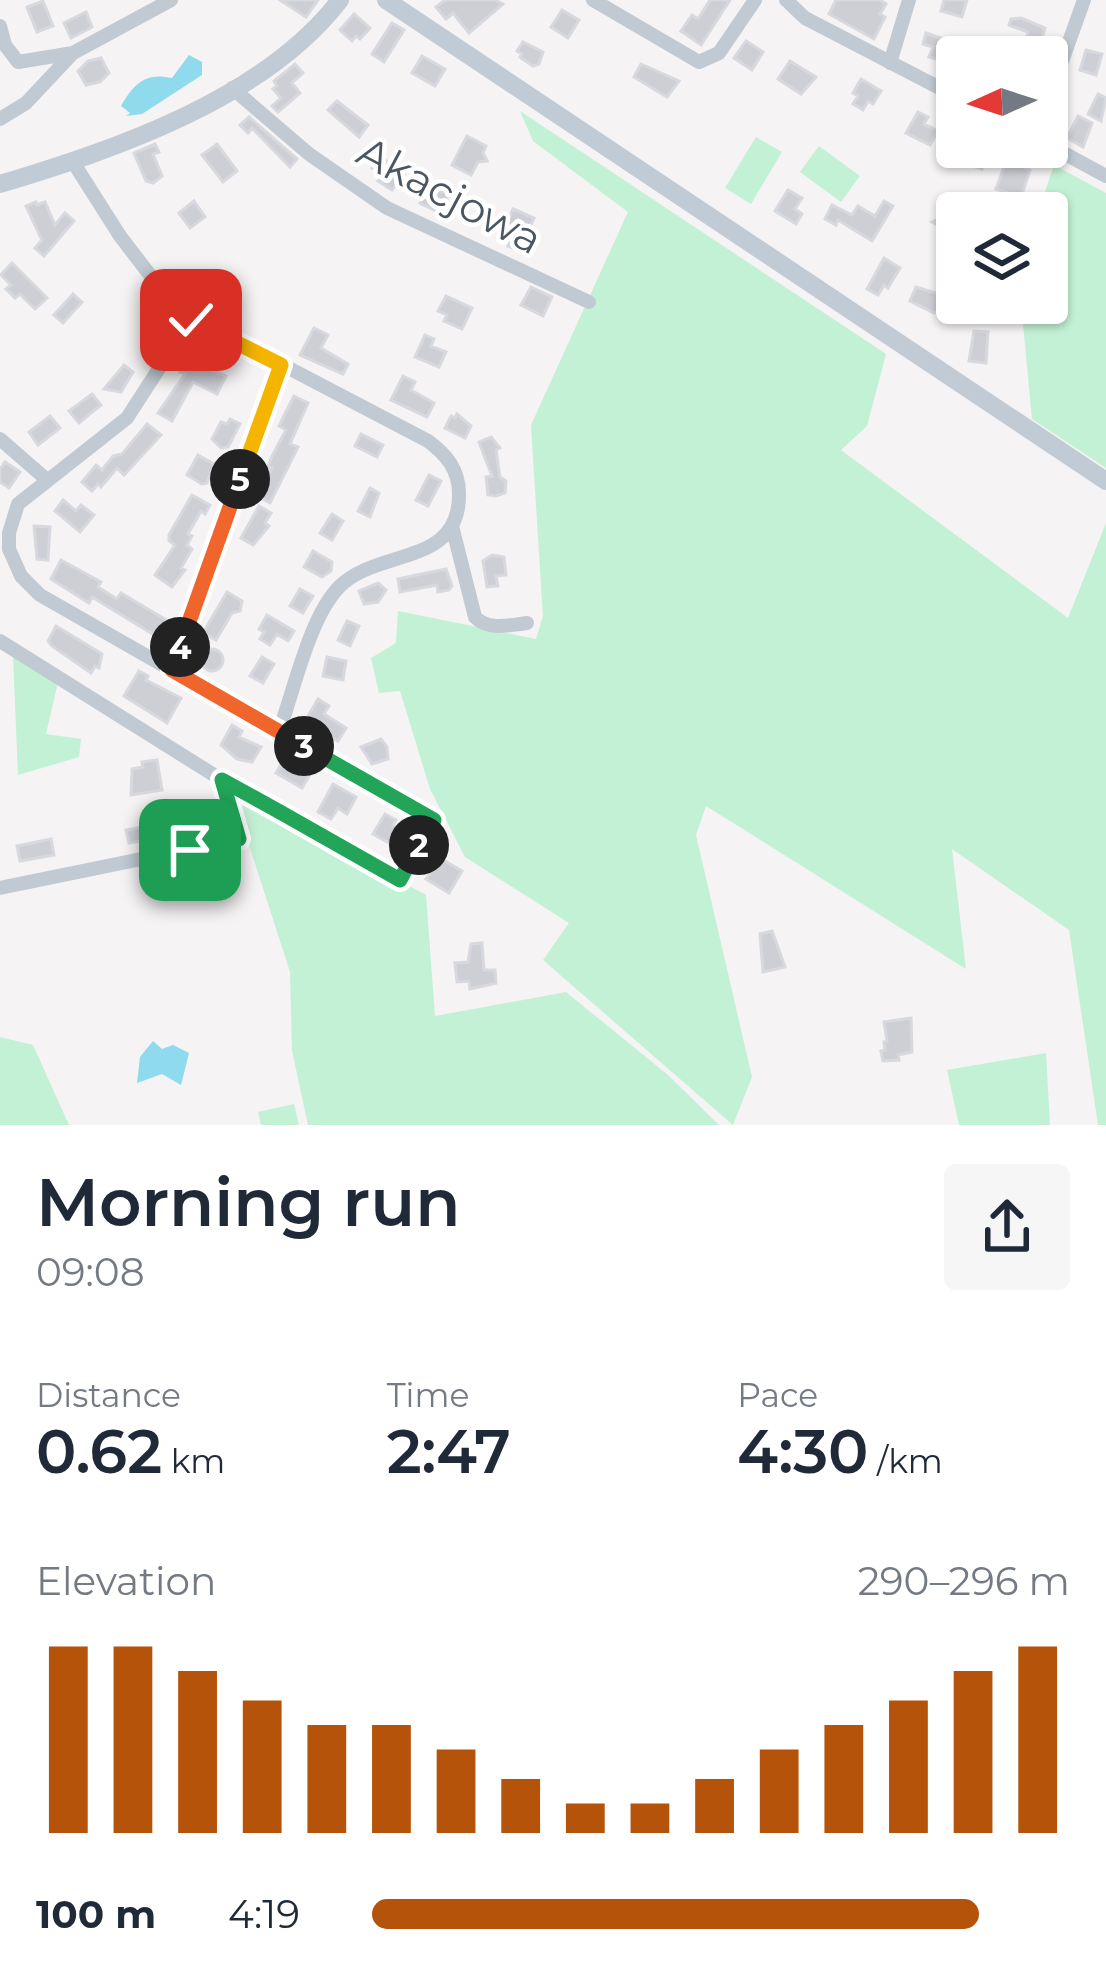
<!DOCTYPE html>
<meta charset="utf-8">
<style>
body{margin:0;font-family:Montserrat,sans-serif;background:#f6f6f7;color:#1f2937;height:100vh;display:flex;flex-direction:column;font-size:45px;white-space:nowrap}
*{box-sizing:border-box;margin:0}
p{font-size:39px;color:#747a83}
.icon{flex:none;width:66px;height:66px;fill:none;stroke:currentColor;stroke-width:2;stroke-linecap:round;stroke-linejoin:round}
.map{position:relative;height:1125px;overflow:hidden}
.panel{display:flex;flex-direction:column;background:#fff;flex:1}
.panel>*{flex:none}
.needle{width:78px;rotate:267deg}
.fabs{position:absolute;left:936px;top:36px;display:grid;gap:24px}
.fabs a{display:grid;place-items:center;width:132px;height:132px;border-radius:12px;background:#fff;box-shadow:0 3px 9px #0004;font-size:60px}
.pin{position:absolute;display:grid;place-items:center;width:102px;height:102px;color:#fff;margin:-51px;border-radius:24px;box-shadow:0 6px 18px #0006}
.km{position:absolute;width:60px;height:60px;margin:-30px;border-radius:50%;background:#222;color:#fff;font-size:33px;line-height:60px;text-align:center}
.round{display:grid;place-items:center;flex:none;width:126px;height:126px;border-radius:12px;background:#f6f6f7}
.head{display:flex;align-items:center;justify-content:space-between;height:204px;padding:0 36px}
h1{font-size:66px;font-weight:600;line-height:90px}
.figures{display:grid;grid-template-columns:repeat(3,1fr);gap:18px;height:204px;padding:12px 36px}
.figures div{display:grid;align-content:center}
.figures b{font-size:60px;font-weight:600}
.figures small{font-size:33px;font-weight:400}
.figures p{font-size:33px}
.chart{height:336px;padding:24px 36px}
.chart p{display:flex;justify-content:space-between}
.chart svg{width:100%;height:216px;margin-top:12px;stroke:#b45309;stroke-width:6}
ul{padding:0 36px;list-style:none;font-size:39px}
li{display:grid;grid-template-columns:192px 144px 1fr;align-items:center;height:90px}
li i{height:30px;border-radius:15px;background:#b45309}
.map>svg:first-child{display:block}
</style>
<div class="map">
<svg width="1106" height="1125" viewBox="0 0 1106 1125">
<rect width="100%" height="100%" fill="#f5f3f3"/>
<path fill="#c3f1d5" d="M520,111l366,243 -19,72 -26,24 227,168 38,-95v602h-8l-29,-195 -117,-81 14,120 -260,-163 -10,29 56,242 -19,48 -190,-165 26,-37 -104,-66 -35,-68 -30,-98 -21,2 -8,-35 25,-15 2,-32 138,28 7,-23 -12,-191 97,-213 -95,-71z
M756,137l26,15 -31,52 -26,-16z
M819,146l41,30 -19,26 -41,-30z
M1054,165l52,28v275l-74,-49 -11,-116h26v-90h-9z
M13,656l45,26 -12,52 35,5 -2,18 -61,18z
M231,789l195,106 9,121 131,-24 102,83 51,50h-411l-16,-74 -2,-79z
M0,1037l33,8 36,80h-69z
M1046,1053l4,72h-91l-12,-55z
M294,1104l5,21h-38l-3,-13z"/>
<path fill="#90daee" d="M189,55l13,7v13l-60,39 -16,2 4,-3 -9,-7c13,-23 25,-34 51,-28z
M153,1041l9,8 11,-4 16,8 -8,32 -19,-11 -25,9 3,-26z"/>
<path fill="#cdcfd5" stroke="#d7d9de" stroke-width="3" d="M280,0h38l-12,17z
M445,0h50l8,4 -34,29 -16,-20 -7,6 -10,-12z
M710,0h20l-29,45 -20,-14 11,-16 6,4z
M836,0h44l6,4 -6,10 5,3 -11,22 -45,-25z
M944,0h23l-5,17 -21,-6z
M43,1l10,25 -16,6 -10,-25z
M562,10l17,10 -11,18 -17,-11z
M86,12l6,15 -21,11 -7,-15z
M354,14l16,14 -10,11 -4,-3 -4,5 -12,-11z
M1021,18l24,10 -7,24 -14,-4 4,-16 -19,-7 2,-6z
M392,23l12,7 -20,32 -12,-8z
M926,33l31,11 -6,19 -22,-6 4,-10 -10,-3z
M746,41l17,11 -11,18 -18,-12z
M523,42l20,10 -4,12 -6,2 -13,-9 2,-3 -5,-3z
M1086,50l16,4 -6,21 -16,-5z
M422,56l23,13 -10,17 -23,-13z
M101,58l8,15 -9,9 -14,3 -8,-14 10,-10z
M790,61l26,16 -15,17 -23,-15z
M295,64l8,9 -11,10 8,10 -22,19 -6,-6 9,-8 -8,-9 4,-3 -3,-5z
M641,64l38,17 -12,16 -33,-20z
M861,79l20,12 -8,13 -5,-3 -5,9 -10,-6 5,-8 -5,-3z
M1098,94l8,4 -5,23 -13,-7z
M337,101l31,24 -9,12 -31,-27z
M918,112l10,5 -4,7 14,7 -8,14 -24,-12z
M1078,116l14,7 -9,24 -16,-9z
M249,117l48,42 -7,8 -38,-39 -4,5 -8,-8z
M467,136l19,10 -3,7 4,8 -9,1 -7,13 -19,-10z
M155,144l4,8 -6,2 9,22 -9,7 -7,-2 -12,-28z
M217,144l20,27 -14,11 -21,-27z
M957,147h33l-8,22 -29,-10z
M1009,153l19,6 -3,9 5,2 -9,27 -25,-8z
M379,157l28,14 -15,19 -14,-9 5,-7 -11,-6z
M429,185l20,10 -9,18 -20,-10z
M788,190l14,8 -7,11 7,5 -6,10 -21,-13z
M194,201l11,16 -15,11 -11,-15z
M884,201l9,5 -21,35 -34,-21 -2,5 -11,-6 7,-14 20,10 6,-9 17,10z
M36,202l1,3 8,-3 10,23 10,-12 9,8 -30,35 -9,-8 7,-8 -16,-34z
M513,209l21,9 -15,33 -11,-5 5,-9 -11,-4z
M957,212l-3,22 -22,-12z
M884,258l16,10 -12,20 -4,-3 -6,10 -11,-6z
M12,263l35,35 -12,11 -15,-15 -5,4 -9,-9 5,-4 -10,-10z
M227,276l9,5 -18,29 -20,-12 7,-12 12,7z
M531,287l21,10 -9,19 -22,-11z
M916,287l30,9v10l-12,7 -24,-12z
M73,294l9,8 -19,21 -9,-8z
M446,296l26,12 -10,21 -18,-8 3,-6 -9,-4z
M314,328l14,7 -7,13 27,16 -5,10 -43,-19z
M974,331l14,1 -2,31 -17,-2z
M425,335l9,4 -3,7 15,6 -7,15 -24,-10z
M186,360l40,16 -9,18 -24,-12 -21,39 -14,-8 27,-39 -5,-2z
M124,365l9,7 -12,20 -17,-3z
M403,376l12,6 -4,8 23,13 -7,14 -36,-17z
M92,394l9,11 -22,18 -10,-12z
M294,396l14,7 -18,41 8,3 -28,56 -13,-7 15,-28 -4,-1 4,-11 14,-26 -7,-4z
M457,414l14,12 -6,12 -20,-10 6,-12 4,2z
M50,416l10,12 -22,17 -9,-13z
M230,419l10,5 -12,23 -7,1 -9,-9 9,-17 6,2z
M147,424l14,11 -37,40 -7,-7 -16,19 -3,-3 -6,7 -10,-9 14,-17 6,5 11,-14 9,-2z
M361,434l22,11 -6,12 -22,-11z
M491,437l9,11 -4,2 4,27 6,4 -1,12 -9,3 -8,-1 -2,-18 6,-1 -13,-34z
M198,455l16,9 -7,19 -5,1 -15,-9z
M5,462l15,10 -11,16 -9,-6v-13z
M429,475l12,6 -13,25 -12,-6z
M370,488l9,5 -9,24 -12,-6z
M192,495l18,10 -5,9 -4,-3 -13,23 4,2 -5,9 5,4 -11,19 4,2 -13,17 -17,-12 20,-30 -6,-4v-6z
M63,500l13,11 5,-6 13,10 -14,17 -25,-21z
M259,506l12,7 -6,10 4,3 -16,19 -12,-7z
M332,514l11,7 -11,19 -12,-7z
M34,526l16,1 -2,33 -11,-1z
M313,551l19,11 -1,9 -9,6 -18,-10z
M492,555l12,2 2,18 -10,1 2,10 -11,1 -4,-26z
M61,560l40,22 -3,5 19,12 4,-6 47,28 -9,17 -67,-41 -3,6 -38,-24z
M446,569l6,17 -3,4 -11,2 -1,-7 -37,7 -2,-13z
M378,583l8,7 -8,12 -14,2 -5,-13z
M300,589l13,7 -10,17 -13,-7z
M227,592l15,9 -2,10 -8,2 -16,27 -13,-7z
M267,615l27,16 -6,10 -11,-7 -7,11 -10,-6 4,-7 -5,-3z
M347,621l12,5 -9,20 -12,-6z
M56,626l46,28 -3,14 -4,-2 -4,7 -39,-27 -4,-5z
M201 660a11 11 0 1 1 22 0a11 11 0 1 1-22 0Z
M262,657l12,7 -11,19 -13,-7z
M327,657l19,4 -3,19 -20,-4z
M139,671l9,5 -2,4 35,18 -14,25 -43,-27z
M318,699l11,7 -5,8 22,14 -8,13 -34,-18z
M232,725l10,6 -3,6 22,10 -9,15 -15,-3 -16,-14z
M381,739l6,8 1,12 -16,5 -11,-17z
M286,756l26,15 -10,17 -26,-15z
M157,760l5,30 -31,5 1,-26 11,-2 -1,-5z
M333,784l23,13 -9,17 -9,-6 -7,11 -13,-7z
M385,814l11,6 -3,5 7,4 -2,4 11,6 -6,12 -30,-17z
M169,815l4,20 -44,8 -3,-13 17,-3 -1,-7z
M51,839l3,16 -34,6 -3,-15z
M440,858l22,13 -13,22 -23,-14z
M772,931l13,36 -22,5 -3,-38z
M482,943l2,27h11l1,13 -26,6 -1,-8 -12,1 -2,-19 13,-1 3,-18z
M911,1018l1,34 -14,3 1,5 -16,1 -2,-10 4,-1 -1,-8 3,-1 -3,-19z"/>
<g fill="none" stroke-linecap="round" stroke-linejoin="round">
<path stroke="#c1cad2" stroke-width="14" d="M593,0l106,62 20,-9 36,-53
M786,0l19,18 152,79
M0,26l5,19 13,17 55,-9
M890,63l19,-63
M232,88l77,66 78,54 202,94
M1047,103l37,-103
M0,119l26,-16 47,-50 98,-53
M1047,144l59,32
M73,162l47,74 56,73 252,132c19,14 31,29 31,53 1,73 -82,54 -120,93 -30,31 -45,104 -60,144
M0,439l46,40
M452,526l23,91c13,14 35,8 52,6
M0,641l222,139 178,100 34,-60 -394,-225 -19,-19 -12,-27v-16l9,-29 109,-86 64,-99
M171,670l110,-305
M0,888l239,-49 -17,-59"/>
<path stroke="#c1cbd6" stroke-width="18" d="M386,0l720,481
M0,184c116,-35 264,-85 340,-184"/>
</g>
<g fill="none" stroke-linecap="round" stroke-linejoin="round">
<defs>
<path id="split-1" d="M190,850l49,-11 -17,-59 58,32"/>
<path id="split-2" d="M280,812l120,68 19,-35"/>
<path id="split-3" d="M304,746l130,74 -15,25"/>
<path id="split-4" d="M180,647l-8,23 132,76"/>
<path id="split-5" d="M180,647l60,-168"/>
<path id="split-6" d="M231,340l50,25 -41,114"/>
<path id="split-7" d="M191,320l40,20"/>
</defs>
<use href="#split-1" stroke="#fff" stroke-width="24"/>
<use href="#split-2" stroke="#fff" stroke-width="24"/>
<use href="#split-3" stroke="#fff" stroke-width="24"/>
<use href="#split-4" stroke="#fff" stroke-width="24"/>
<use href="#split-5" stroke="#fff" stroke-width="24"/>
<use href="#split-6" stroke="#fff" stroke-width="24"/>
<use href="#split-7" stroke="#fff" stroke-width="24"/>
<use href="#split-1" stroke="#22a559" stroke-width="15"/>
<use href="#split-2" stroke="#22a559" stroke-width="15"/>
<use href="#split-3" stroke="#22a559" stroke-width="15"/>
<use href="#split-4" stroke="#f0652b" stroke-width="15"/>
<use href="#split-5" stroke="#f0652b" stroke-width="15"/>
<use href="#split-6" stroke="#f5b400" stroke-width="15"/>
<use href="#split-7" stroke="#f5b400" stroke-width="15"/>
</g>
<g text-anchor="middle" stroke-width="9" stroke-linejoin="round" paint-order="stroke">
<g font-size="42" fill="#4a5661" stroke="#fff">
<text transform="translate(450 195) rotate(28)" y="15">Akacjowa</text>
</g>
</g>
</svg>
<div class="fabs">
<a><svg class="needle" viewBox="-14 -14 28 28"><path d="M0-13l5 13h-10z" fill="#e53935"/><path d="M0 13l5-13h-10z" fill="#747a83"/></svg></a>
<a><svg class="icon" aria-label="layers" viewBox="0 0 24 24"><path d="M12 4l9 5-9 5-9-5zM3 14l9 5 9-5"/></svg></a>
</div>
<div class="pin" style="left:190px;top:850px;background:#1e9e55"><svg class="icon" aria-label="arrive" viewBox="0 0 24 24"><path d="M6 21V4h12l-3 4 3 4H6"/></svg></div>
<div class="pin" style="left:191px;top:320px;background:#d93025"><svg class="icon" aria-label="check" viewBox="0 0 24 24"><path d="M5 12l5 5 9-10"/></svg></div>
<b class="km" style="left:419px;top:845px">2</b>
<b class="km" style="left:304px;top:746px">3</b>
<b class="km" style="left:180px;top:647px">4</b>
<b class="km" style="left:240px;top:479px">5</b>
</div>
<section class="panel">
<div class="head"><div><h1>Morning run</h1><p>09:08</p></div><a class="round"><svg class="icon" aria-label="share" viewBox="0 0 24 24"><path d="M12 15V3M7 8l5-5 5 5M5 13v7h14v-7"/></svg></a></div>
<div class="figures">
<div><p>Distance</p><b>0.62<small> km</small></b></div>
<div><p>Time</p><b>2:47</b></div>
<div><p>Pace</p><b>4:30<small> /km</small></b></div>
</div>
<div class="chart"><p><span>Elevation</span>290–296 m</p>
<svg viewBox="0 0 160 44" preserveAspectRatio="none"><path d="M5 44V6M15 44V6M25 44V11M35 44V17M45 44V22M55 44V22M65 44V27M75 44V33M85 44V38M95 44V38M105 44V33M115 44V27M125 44V22M135 44V17M145 44V11M155 44V6"/></svg>
</div>
<ul>
<li><b>100 m</b>4:19<i style="width:87%"></i></li>
</ul>
</section>
